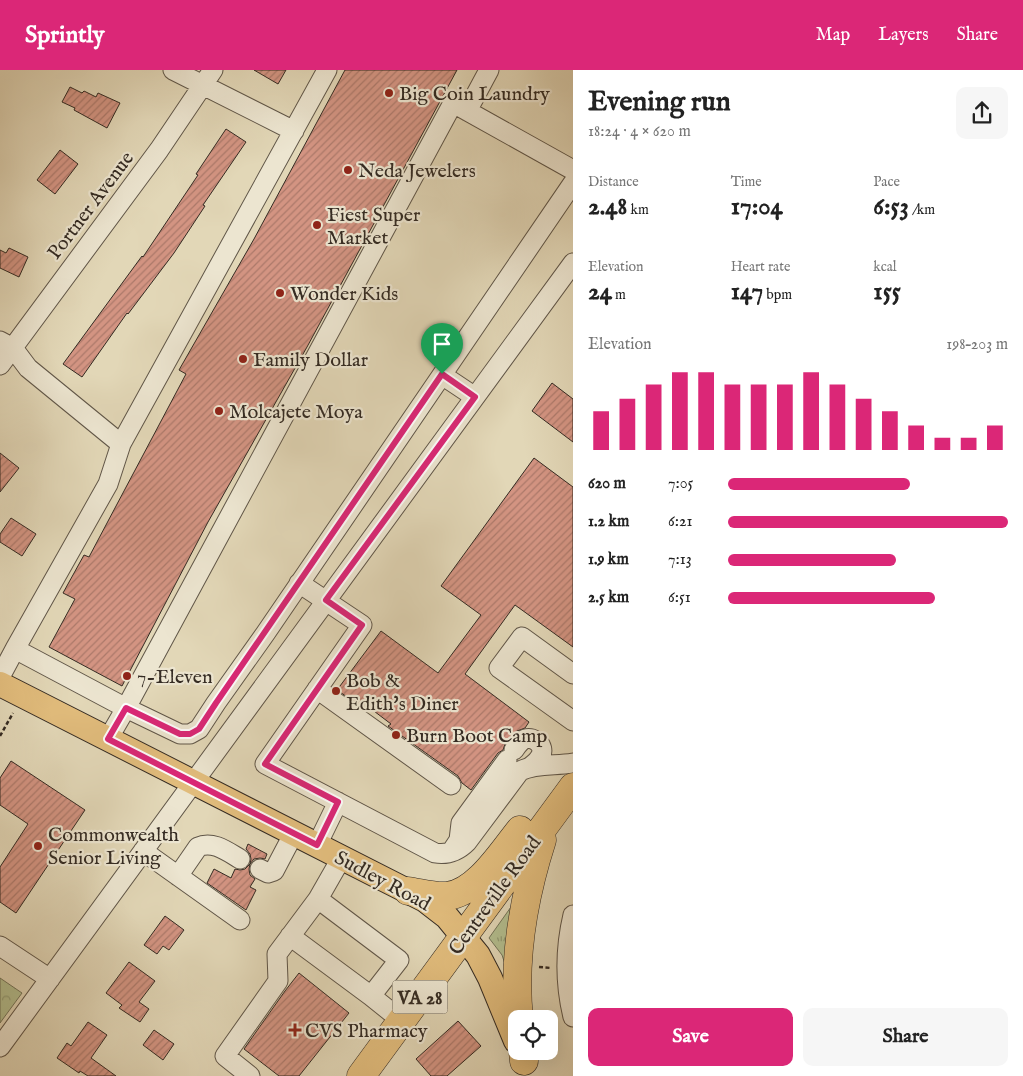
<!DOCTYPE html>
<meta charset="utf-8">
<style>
body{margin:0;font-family:"IM FELL English",serif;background:#f6f6f6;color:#222;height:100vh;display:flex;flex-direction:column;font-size:19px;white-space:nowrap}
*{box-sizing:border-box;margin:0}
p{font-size:16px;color:#767676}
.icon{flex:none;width:28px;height:28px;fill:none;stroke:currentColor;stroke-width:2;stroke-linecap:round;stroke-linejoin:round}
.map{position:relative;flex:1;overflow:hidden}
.sheet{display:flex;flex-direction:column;background:#fff;width:450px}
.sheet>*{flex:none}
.controls{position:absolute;left:508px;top:940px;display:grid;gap:10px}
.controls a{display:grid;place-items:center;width:50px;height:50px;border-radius:10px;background:#fff;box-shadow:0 5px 20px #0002;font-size:25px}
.pin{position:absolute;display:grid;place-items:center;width:42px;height:42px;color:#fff;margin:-51px -21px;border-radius:50% 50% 50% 0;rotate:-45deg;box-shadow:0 0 5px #0007}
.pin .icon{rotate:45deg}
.round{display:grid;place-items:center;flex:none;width:52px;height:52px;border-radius:10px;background:#f6f6f6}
.summary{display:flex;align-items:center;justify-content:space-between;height:85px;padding:0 15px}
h1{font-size:28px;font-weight:700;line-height:38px}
.figures{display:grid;grid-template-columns:repeat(3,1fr);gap:8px;height:85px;padding:5px 15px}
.figures div{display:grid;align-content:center}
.figures b{font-size:25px;font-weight:700}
.figures small{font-size:14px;font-weight:400}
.figures p{font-size:14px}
.chart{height:140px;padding:10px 15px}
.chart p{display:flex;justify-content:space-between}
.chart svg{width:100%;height:90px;margin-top:5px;stroke:#db2777;stroke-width:6}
.cta{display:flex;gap:10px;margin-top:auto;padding:10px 15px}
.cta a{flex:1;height:58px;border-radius:10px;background:#db2777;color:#fff;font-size:20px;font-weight:700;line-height:58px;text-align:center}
.cta a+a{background:#f6f6f6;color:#222}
ul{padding:0 15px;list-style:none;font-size:16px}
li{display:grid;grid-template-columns:80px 60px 1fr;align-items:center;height:38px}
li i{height:12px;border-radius:6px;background:#db2777}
header{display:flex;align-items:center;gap:30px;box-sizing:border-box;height:70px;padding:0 25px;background:#db2777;color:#fff}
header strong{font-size:24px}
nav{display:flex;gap:28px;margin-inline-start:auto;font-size:18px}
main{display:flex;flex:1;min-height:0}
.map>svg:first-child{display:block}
</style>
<header>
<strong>Sprintly</strong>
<nav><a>Map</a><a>Layers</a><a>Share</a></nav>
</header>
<main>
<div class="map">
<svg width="573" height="1006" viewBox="0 0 573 1006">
<defs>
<pattern id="grass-tufts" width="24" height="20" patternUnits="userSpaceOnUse" patternTransform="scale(1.25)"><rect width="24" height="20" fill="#b3be8f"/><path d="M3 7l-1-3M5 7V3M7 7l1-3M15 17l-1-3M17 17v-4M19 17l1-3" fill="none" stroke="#929b74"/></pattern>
<pattern id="park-crowns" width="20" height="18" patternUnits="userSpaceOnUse" patternTransform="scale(1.25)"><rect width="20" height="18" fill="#b3be8f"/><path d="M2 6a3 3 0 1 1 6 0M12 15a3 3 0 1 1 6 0" fill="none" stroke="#929b74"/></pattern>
<pattern id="building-hatch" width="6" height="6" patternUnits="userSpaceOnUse" patternTransform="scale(1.25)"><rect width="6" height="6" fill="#d39482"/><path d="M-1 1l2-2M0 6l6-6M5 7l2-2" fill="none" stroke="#ac796a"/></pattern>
</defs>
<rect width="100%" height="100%" fill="#e2d7b7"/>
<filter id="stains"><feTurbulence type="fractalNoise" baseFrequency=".004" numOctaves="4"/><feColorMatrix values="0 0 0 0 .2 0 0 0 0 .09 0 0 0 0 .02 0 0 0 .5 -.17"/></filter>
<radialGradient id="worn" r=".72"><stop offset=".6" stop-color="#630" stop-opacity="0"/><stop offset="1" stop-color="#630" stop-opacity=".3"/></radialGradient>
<path fill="url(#grass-tufts)" stroke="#747459" d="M523,820l-15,83 -6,-18 -13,-17z"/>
<path fill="url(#park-crowns)" stroke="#747459" d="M0,908l22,15 -22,30z"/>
<path fill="url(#building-hatch)" stroke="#342b23" d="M254,0h32l-8,14z
M345,0h112l-150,277 -99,175 -86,164 -73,-39 26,-48 -12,-6 21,-38 5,2 97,-183 -7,-4 75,-131z
M70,17l12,6 2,-2 12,6 2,-4 22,10 -13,25 -33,-18 1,-2 -13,-6z
M226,59l20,13 -43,63 2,1 -31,47 -46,61 -1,-1 -45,64 -19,-13 79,-108 1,1 55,-82 -2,-1z
M60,80l18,14 -23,30 -18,-14z
M9,178l19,9 -9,20 -19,-9v-18l6,3z
M552,313l21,16v43l-41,-31z
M0,383l19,15 -19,24z
M534,388l39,29v160l-58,-42 -50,69 64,48 -4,6 -8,3 -7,6 -5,7 -2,6 -5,3 -27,37 -9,-7 -4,-7 -70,-50 3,-2 -25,-19 -3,3 -26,-18 44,-59 57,42 43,-58 -40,-29z
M11,448l25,16 -14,22 -22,-14v-8z
M11,691l74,49 -69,103 -16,-11v-35l28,-43 -28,-19v-27z
M248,774l19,10 -2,5 -5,-1 -6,1 -4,5 1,-5 -1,-5 -4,-5z
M250,794l-1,5 1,6 5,4 -5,8 6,3 -10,20 -39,-27 7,-14 17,9 4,-9 5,1 5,-1z
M165,846l19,14 -15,20 -6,-4 -6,8 -13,-9z
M129,892l26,19 -16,21 10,7 -9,13 -21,-14 3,-3 -16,-12z
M299,903l50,40 -50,63h-20l-35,-27 41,-58z
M458,951l23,25 -34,30h-16l-15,-17z
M88,952l19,13 -16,23 25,18h-28l-8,-5 -1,2 -22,-15 10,-15 4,3z
M154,960l20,14 -11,16 -20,-15z"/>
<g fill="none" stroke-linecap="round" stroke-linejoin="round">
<defs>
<path id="minor" d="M173,0l121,61
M467,41l22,-41
M0,271l13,7 15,20 93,76
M0,295l159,-215 54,-80
M442,305l33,22
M299,513l63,42 -97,139 170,89c12,2 23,-2 32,-11l53,-71c16,-8 36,-5 53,-8
M15,579l93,-165 13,-40 206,-374
M573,604l-51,-37 -23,31 74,53
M0,607l15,-28 111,59 327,-605 120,67
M317,619l134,96
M108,669l18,-31 54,26h10l9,-5 17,-26 49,-69 308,-451
M514,680c3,-4 6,-9 11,-11 10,-3 20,7 16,16 -2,5 -7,9 -11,12
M317,775l21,-43
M143,781l97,69
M451,782l8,-12 2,-17 46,-63
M260,799l8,4 6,-2 20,-38
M178,806l20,-29c15,-7 30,5 42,12
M318,829l24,-42
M573,845c-8,34 -8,69 0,102
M0,876l50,33
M371,926l31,25
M0,977l573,-784
M250,1006l-25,-20 53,-75 -1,-27 41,-55 81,61 -28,36 -81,-60"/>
<path id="major" d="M0,614l425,216 22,17 31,38 12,23 26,63"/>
<path id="highway" d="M408,821c13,2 26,6 39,5 30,-3 55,-44 73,-66
M519,949c-6,-59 5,-123 23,-179
M523,981l1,10
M361,1006l212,-289"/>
</defs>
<use href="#minor" stroke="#605648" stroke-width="21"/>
<use href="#major" stroke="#342b23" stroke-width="26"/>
<use href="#highway" stroke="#342b23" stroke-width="29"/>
<path stroke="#342b23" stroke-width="2.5" stroke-dasharray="4 2.5" stroke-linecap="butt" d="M0,666l13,-23
M539,897l12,1"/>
<use href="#minor" stroke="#ece5d0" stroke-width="19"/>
<use href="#major" stroke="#e1bc7c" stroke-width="24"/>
<use href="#highway" stroke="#e1bc7c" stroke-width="28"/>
</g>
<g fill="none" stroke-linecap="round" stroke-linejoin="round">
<defs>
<path id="route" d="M442,304l33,23 -149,203 36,25 -97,139 73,38 -21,43 -209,-106 18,-31 54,26h10l9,-5 17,-26z"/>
</defs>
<use href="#route" stroke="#fff" stroke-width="10"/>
<use href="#route" stroke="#db2777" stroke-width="6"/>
</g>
<g fill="#8f2418" stroke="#ece5d0" stroke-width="2">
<circle cx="389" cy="23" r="5"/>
<circle cx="348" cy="100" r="5"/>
<circle cx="317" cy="155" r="5"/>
<circle cx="280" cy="223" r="5"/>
<circle cx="243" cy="289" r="5"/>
<circle cx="219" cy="341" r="5"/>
<circle cx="127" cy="606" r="5"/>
<circle cx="336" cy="621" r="5"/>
<circle cx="396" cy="665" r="5"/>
<circle cx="38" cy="776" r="5"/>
<path d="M292.5 952.5h5v5h5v5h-5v5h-5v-5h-5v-5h5z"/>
</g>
<g text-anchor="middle" stroke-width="4.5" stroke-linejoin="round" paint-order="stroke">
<rect fill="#ece5d0" stroke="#6b6357" stroke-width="1" x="392.5" y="910.5" width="55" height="33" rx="4"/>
<g font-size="19" font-weight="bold" fill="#342b23">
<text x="420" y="934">VA 28</text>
</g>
<g font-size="20" fill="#342b23" stroke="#ece5d0" text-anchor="start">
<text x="399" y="30">Big Coin Laundry</text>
<text x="358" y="107">Neda Jewelers</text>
<text x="327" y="151">Fiest Super<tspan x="327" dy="23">Market</tspan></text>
<text x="290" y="230">Wonder Kids</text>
<text x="253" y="296">Family Dollar</text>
<text x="229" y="348">Molcajete Moya</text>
<text x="137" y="613">7-Eleven</text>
<text x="346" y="617">Bob &amp;<tspan x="346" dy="23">Edith's Diner</tspan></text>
<text x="406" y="672">Burn Boot Camp</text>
<text x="48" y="771">Commonwealth<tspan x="48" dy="23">Senior Living</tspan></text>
<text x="305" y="967">CVS Pharmacy</text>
</g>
<g font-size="20" fill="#342b23" stroke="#ece5d0">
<text transform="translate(90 135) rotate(-53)" y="7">Portner Avenue</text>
<text transform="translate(383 810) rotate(28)" y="7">Sudley Road</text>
<text transform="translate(494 825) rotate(-54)" y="7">Centreville Road</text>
</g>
</g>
<rect width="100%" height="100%" filter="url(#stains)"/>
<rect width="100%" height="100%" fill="url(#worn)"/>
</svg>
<div class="controls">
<a><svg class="icon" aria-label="locate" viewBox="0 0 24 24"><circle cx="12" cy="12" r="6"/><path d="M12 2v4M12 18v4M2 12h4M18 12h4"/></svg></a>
</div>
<div class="pin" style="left:442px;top:304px;background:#1e9e55"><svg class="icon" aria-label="arrive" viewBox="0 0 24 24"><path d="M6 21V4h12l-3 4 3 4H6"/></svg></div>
</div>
<section class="sheet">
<div class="summary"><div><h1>Evening run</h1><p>18:24 · 4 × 620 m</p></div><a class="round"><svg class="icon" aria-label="share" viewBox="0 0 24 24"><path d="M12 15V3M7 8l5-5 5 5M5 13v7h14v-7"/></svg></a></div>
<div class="figures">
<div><p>Distance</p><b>2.48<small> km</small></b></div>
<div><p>Time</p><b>17:04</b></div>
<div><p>Pace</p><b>6:53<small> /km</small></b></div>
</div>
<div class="figures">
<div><p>Elevation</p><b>24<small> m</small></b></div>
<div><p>Heart rate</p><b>147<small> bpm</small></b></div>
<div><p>kcal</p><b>155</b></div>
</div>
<div class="chart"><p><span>Elevation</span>198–203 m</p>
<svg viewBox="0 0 160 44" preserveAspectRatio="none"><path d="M5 44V25M15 44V19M25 44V12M35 44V6M45 44V6M55 44V12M65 44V12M75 44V12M85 44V6M95 44V12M105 44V19M115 44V25M125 44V32M135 44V38M145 44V38M155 44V32"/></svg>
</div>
<ul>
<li><b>620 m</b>7:05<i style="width:65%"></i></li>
<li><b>1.2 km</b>6:21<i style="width:100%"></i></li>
<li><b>1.9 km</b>7:13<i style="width:60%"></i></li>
<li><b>2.5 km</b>6:51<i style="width:74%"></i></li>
</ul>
<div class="cta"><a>Save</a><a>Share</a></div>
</section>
</main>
